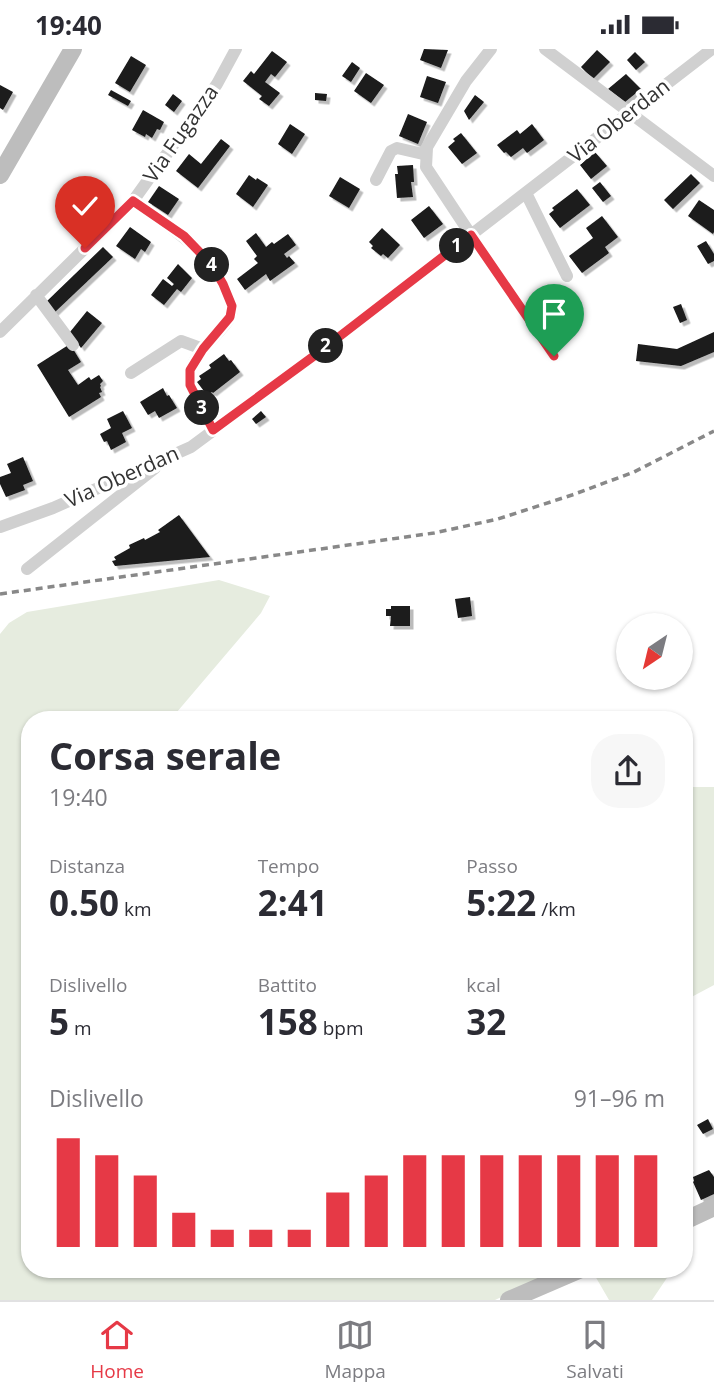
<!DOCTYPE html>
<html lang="it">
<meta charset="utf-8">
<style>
body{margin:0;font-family:"Open Sans",sans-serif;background:#f7f7f7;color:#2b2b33;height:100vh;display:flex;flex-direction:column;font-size:26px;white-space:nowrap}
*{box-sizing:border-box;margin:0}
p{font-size:23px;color:#7c7c81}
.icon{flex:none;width:38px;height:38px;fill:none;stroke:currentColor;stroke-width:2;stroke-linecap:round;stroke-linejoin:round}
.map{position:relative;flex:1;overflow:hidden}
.sheet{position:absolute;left:21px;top:662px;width:672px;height:567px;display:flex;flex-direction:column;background:#fff;border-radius:28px;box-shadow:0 2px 5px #0004}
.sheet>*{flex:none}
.needle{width:46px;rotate:215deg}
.tools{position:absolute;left:616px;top:564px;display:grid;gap:14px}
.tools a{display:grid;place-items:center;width:77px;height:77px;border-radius:50%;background:#fff;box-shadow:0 2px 5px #0004;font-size:35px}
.pin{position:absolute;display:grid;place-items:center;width:60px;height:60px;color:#fff;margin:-72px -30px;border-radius:50% 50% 50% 0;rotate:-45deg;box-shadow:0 0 7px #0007}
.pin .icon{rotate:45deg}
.km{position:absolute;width:35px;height:35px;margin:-18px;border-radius:50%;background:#222;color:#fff;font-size:19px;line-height:35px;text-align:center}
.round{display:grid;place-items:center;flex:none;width:74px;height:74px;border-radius:28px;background:#f7f7f7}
.head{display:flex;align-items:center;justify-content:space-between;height:119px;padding:0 28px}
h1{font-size:38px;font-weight:700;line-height:52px}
.metrics{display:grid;grid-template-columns:repeat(3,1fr);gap:10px;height:119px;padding:7px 28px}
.metrics div{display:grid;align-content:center}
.metrics b{font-size:35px;font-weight:700}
.metrics small{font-size:19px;font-weight:400}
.metrics p{font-size:19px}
.chart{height:196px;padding:14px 28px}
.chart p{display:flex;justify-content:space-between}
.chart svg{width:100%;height:126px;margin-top:7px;stroke:#e63946;stroke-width:6}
.status{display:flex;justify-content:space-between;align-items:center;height:49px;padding:0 35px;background:#fff;direction:ltr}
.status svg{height:19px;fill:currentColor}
.tab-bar{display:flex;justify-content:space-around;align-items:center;height:98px;border-top:2px solid #e1e1e2;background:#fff;font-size:19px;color:#7c7c81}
.tab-bar a{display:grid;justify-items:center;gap:4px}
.tab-bar .current{color:#e63946}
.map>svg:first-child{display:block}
</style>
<div class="status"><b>19:40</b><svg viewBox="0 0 49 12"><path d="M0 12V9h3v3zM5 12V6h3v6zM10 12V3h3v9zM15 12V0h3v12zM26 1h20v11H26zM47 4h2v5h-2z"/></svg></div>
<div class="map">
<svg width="714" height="1251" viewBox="0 0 714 1251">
<defs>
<filter id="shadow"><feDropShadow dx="3.5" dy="3.5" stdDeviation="0" flood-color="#0004"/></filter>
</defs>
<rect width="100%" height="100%" fill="#fff"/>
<path fill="#e6ecdf" d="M219,531l51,16 -9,17 -90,106h-141v550h531l-66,31h-495v-666l9,-11 18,-11z
M684,738h30v198l-30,16z
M591,1220h82l-21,31h-43z"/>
<path fill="#1a1a1a" filter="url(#shadow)" d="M424,0l24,1 -7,18 -21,-8z
M597,1l13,12 -17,17 -12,-12z
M272,2l15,11 -12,15 -4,-3 -6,8 15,11 -11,13 -10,-7 3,-3 -19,-15 8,-10 3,3z
M635,3l10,10 -9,8 -9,-10z
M131,7l15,9 -16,27 -15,-9z
M352,13l8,6 -9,14 -9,-6z
M366,24l18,12 -13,18 -17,-12z
M626,25l15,15 -16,13 -17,-13z
M427,27l19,6 -8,21 -18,-6z
M0,36l13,7 -10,18 -3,-2z
M111,41l20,11 -3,5 -20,-11z
M315,44l12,1 -1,7 -11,-1z
M173,45l9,7 -8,11 -9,-7z
M475,46l9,7 -15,18 -5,-9z
M143,61l21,12 -4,8 -3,-1 -5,9 -6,-4 -1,3 -13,-7z
M408,65l19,8 -9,22 -19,-8z
M290,75l15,10 -13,20 -14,-10z
M532,75l12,16 -17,13 -4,-5 -12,9 -5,-5 -2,1 -7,-8 20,-15 3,4z
M461,84l16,20 -15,11 -14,-17 7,-6 -2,-2z
M221,90l9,7 -32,42 -22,-17 13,-17 12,10z
M595,103l12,14 -16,13 -11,-14z
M413,116l1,17h-3l2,15 -16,1 -2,-24h3l-1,-8z
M691,125l9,9 -27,26 -9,-9z
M249,126l7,5 1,-2 11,7 -15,22 -17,-13z
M340,128l20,12 -11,19 -20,-12z
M600,133l11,14 -8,6 -11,-14z
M159,137l20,13 -11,16 -20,-13z
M577,140l13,16 -30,23 -11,-14 5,-4 -2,-2z
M699,151l15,10v22l-1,2 -25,-18z
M429,157l14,18 -19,14 -13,-18z
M602,167l16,21 -13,10 4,6 -27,20 -13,-17 24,-18 -7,-10z
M130,178l21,15 -6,10 -4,-3 -6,10 -19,-13z
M382,179l18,17 -12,13 -5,-4 -2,2 -10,-8 2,-2 -4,-4z
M256,184l10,14 6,-5 2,2 14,-10 8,11 -12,9 3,4 2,-2 6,7 -25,18 -4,-7 -21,16 -8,-11 21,-16 -4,-4 3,-3 -11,-15z
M706,192l8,13v7l-6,3 -11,-18z
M103,198l10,10 -59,56 -9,-10z
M178,215l14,14 -11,14 -4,-3 -13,16 -13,-10 12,-16 9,7 2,-2 -7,-6z
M569,252l9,13 -20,15 -9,-13z
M681,255l6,16 -7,3 -7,-16z
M87,262l15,12 -21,25 -11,-16z
M714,283v20l-33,14 -45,-5 2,-17 39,5z
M70,295l11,18 -13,8 10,15 11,-8 2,3 8,-5 4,6 -3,3 1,2 -1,1 2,5 -3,1 2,4 -32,20 -32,-52z
M224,305l5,7 2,-1 9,12 -27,21 -1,-1 -5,3 -10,-13 4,-3 -2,-3 12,-8 -2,-3z
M163,339l4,8 2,-1 8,13 -18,10 -4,-7 -7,4 -8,-13z
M123,362l9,17 -10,5 4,9 -15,8 -4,-9 -3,1 -4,-8 11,-6 -4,-9z
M261,362l5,6 -10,7 -4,-5z
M23,408l10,24 -10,4 2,5 -19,7 -6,-13v-7l11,-4 -4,-9z
M179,466l31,42 -95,9 -3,-5 4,-1 -2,-3 16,-9 -1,-3 15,-7 1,2 15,-8 -2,-2z
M470,548l2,19 -14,2 -3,-19z
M391,557h19v20h-20l1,-10h-5v-7h5z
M708,1070l5,10 -10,5 -6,-9z
M709,1121l5,7v17l-13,6 -8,-18 1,-1 -1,-4z"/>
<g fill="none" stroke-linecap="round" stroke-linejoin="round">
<path stroke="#d0d0d0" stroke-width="12" d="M545,0l169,127
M427,99l-1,19 45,68 83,121
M376,131l15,-29 6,-3 26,6 43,-73 25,-32
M526,144l41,83
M133,152c37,26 77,49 94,93 4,9 7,17 2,25 -9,14 -35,36 -39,52 -4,16 16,45 23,59
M36,246l37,50
M0,283l133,-131 84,-117 19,-35
M131,324l50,-32 22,8
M0,478l53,-19 138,-61 127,-94 394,-304
M27,520l128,-101"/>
<path stroke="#bdbdbd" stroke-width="18" d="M0,126l73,-126
M684,1172l30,-14
M509,1251l72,-31"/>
<path stroke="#888" stroke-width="3.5" stroke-dasharray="7 5" stroke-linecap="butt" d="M0,545l434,-61 64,-14 74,-24 62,-23 80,-41"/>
</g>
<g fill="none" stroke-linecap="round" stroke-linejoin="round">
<defs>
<path id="route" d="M85,199l48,-47 51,35 28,29 11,19 9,22 -2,11 -27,32 -13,21v15l23,45 105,-77 153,-118 83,121"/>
</defs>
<use href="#route" stroke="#fff" stroke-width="14"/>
<use href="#route" stroke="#e63946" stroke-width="9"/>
</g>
<g text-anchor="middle" stroke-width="7" stroke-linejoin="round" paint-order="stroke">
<g font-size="21" fill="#333" stroke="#fff">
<text transform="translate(619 72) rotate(-38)" y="7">Via Oberdan</text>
<text transform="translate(181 85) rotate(-55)" y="7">Via Fugazza</text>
<text transform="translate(122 428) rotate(-24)" y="7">Via Oberdan</text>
</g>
</g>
</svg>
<div class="tools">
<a><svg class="needle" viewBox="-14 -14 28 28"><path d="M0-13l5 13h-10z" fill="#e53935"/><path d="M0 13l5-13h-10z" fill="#7c7c81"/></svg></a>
</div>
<div class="pin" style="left:554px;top:307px;background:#1e9e55"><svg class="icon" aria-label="arrive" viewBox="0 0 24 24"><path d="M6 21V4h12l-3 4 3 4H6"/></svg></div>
<div class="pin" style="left:85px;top:199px;background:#d93025"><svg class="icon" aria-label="check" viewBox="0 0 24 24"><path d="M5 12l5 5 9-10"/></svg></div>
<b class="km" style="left:457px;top:197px">1</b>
<b class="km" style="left:326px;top:297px">2</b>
<b class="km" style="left:202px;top:359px">3</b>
<b class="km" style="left:212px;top:216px">4</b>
<section class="sheet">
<div class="head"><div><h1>Corsa serale</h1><p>19:40</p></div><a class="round"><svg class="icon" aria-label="share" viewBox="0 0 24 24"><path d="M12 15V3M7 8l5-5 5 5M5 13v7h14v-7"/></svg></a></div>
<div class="metrics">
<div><p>Distanza</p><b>0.50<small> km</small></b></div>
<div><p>Tempo</p><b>2:41</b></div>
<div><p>Passo</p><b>5:22<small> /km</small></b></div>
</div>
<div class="metrics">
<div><p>Dislivello</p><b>5<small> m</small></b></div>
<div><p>Battito</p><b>158<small> bpm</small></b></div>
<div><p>kcal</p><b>32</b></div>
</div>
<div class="chart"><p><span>Dislivello</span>91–96 m</p>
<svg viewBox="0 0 160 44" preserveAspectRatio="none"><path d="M5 44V6M15 44V12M25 44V19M35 44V32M45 44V38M55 44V38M65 44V38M75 44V25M85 44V19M95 44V12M105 44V12M115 44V12M125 44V12M135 44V12M145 44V12M155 44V12"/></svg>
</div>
</section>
</div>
<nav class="tab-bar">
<a class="current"><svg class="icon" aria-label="home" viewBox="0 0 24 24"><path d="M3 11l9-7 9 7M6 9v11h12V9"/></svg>Home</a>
<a><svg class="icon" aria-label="map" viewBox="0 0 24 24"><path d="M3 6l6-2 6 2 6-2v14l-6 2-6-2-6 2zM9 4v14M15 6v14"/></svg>Mappa</a>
<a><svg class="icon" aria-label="saved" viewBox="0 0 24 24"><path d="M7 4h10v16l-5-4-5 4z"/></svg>Salvati</a>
</nav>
